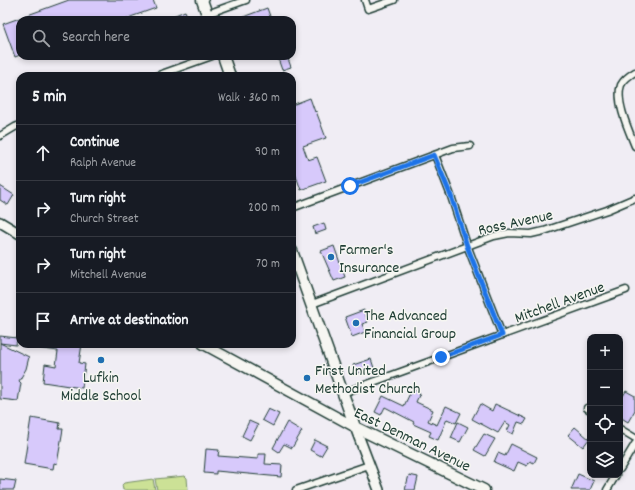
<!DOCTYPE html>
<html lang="en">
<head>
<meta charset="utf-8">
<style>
	body { margin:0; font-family:Dekko,sans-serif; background:#242831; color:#f1f3f6 }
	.controls { position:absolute; right:12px; bottom:12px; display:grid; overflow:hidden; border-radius:8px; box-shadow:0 2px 6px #0003 }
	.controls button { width:36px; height:36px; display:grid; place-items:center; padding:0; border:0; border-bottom:1px solid #363941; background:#171b24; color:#f1f3f6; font:20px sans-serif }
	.stop { position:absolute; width:12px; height:12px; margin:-9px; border:3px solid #1a73e8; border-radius:50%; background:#fff }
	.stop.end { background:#1a73e8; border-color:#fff; box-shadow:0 1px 4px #0008 }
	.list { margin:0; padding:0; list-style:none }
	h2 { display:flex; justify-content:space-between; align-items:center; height:52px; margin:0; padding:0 16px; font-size:17px }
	h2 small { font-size:13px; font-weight:400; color:#9ea1a6 }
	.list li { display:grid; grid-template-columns:26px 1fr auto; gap:12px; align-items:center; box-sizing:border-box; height:56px; padding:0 16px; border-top:1px solid #363941 }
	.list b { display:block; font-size:15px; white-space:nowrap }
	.list p { margin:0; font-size:13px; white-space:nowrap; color:#9ea1a6 }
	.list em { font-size:13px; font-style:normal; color:#9ea1a6 }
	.icon { flex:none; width:22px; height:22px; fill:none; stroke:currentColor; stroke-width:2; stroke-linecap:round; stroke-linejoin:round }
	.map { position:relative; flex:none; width:635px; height:490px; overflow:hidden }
	.search { position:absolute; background:#171b24; box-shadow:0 2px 6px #0003; left:16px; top:16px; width:280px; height:44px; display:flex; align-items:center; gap:10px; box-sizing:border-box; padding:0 14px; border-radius:12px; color:#9ea1a6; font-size:15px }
	.panel { position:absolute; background:#171b24; box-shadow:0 2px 6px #0003; left:16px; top:72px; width:280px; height:276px; border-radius:12px }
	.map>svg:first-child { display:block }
	.green { fill:#cce196; stroke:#768f65 }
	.building { fill:#d7c9fb; stroke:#1f3d34 }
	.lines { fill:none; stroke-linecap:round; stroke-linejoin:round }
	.street-casing { stroke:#1f3d34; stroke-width:9 }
	.secondary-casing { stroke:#1f3d34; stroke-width:12 }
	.primary-casing { stroke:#1f3d34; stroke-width:13 }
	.street { stroke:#f6f6f2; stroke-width:6 }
	.secondary { stroke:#f6f6f2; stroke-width:9 }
	.primary { stroke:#f6f6f2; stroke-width:10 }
	.route { stroke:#1a73e8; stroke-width:5 }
	.poi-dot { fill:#1f6fb2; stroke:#f6f6f2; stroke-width:1.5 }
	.labels { text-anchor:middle; stroke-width:3; stroke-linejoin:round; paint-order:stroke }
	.street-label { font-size:16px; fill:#1f3d34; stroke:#f6f6f2 }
	.poi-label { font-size:16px; fill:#1f3d34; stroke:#f6f6f2; text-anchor:start }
</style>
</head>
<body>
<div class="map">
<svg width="635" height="490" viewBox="0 0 635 490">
	<rect width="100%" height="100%" fill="#f0edf4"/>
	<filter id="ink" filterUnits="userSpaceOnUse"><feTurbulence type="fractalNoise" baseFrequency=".025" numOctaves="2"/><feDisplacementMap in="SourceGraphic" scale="8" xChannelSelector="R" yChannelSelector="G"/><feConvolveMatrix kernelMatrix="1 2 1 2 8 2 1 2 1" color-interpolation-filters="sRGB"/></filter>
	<g filter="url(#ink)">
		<g class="green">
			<path d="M 185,476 L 187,478 L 188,490 L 157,490 L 155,479 Z"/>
			<path d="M 153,479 L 155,490 L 123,490 L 122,485 L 124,483 Z"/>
		</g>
		<g class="building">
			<path d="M 69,0 L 153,0 L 156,8 L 122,20 L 20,20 L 20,55 L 15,57 L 3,24 Z"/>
			<path d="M 267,8 L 271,19 L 267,20 L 235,20 Z"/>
			<path d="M 185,11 L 189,20 L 163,20 Z"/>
			<path d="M 277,56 L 287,56 L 291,67 L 282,70 Z"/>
			<path d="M 310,98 L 315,112 L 316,111 L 326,138 L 303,146 L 308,160 L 317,157 L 326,181 L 301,190 L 292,165 L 292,105 Z"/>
			<path d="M 0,186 L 14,195 L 8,205 L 0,200 Z"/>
			<path d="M 324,223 L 326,230 L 315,234 L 313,227 Z"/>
			<path d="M 334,246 L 345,277 L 334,281 L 321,251 Z"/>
			<path d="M 364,310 L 368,322 L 362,324 L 365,332 L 352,337 L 345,317 Z"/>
			<path d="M 0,336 L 17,338 L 16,345 L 0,343 Z"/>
			<path d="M 0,343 L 29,357 L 26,369 L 19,381 L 21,383 L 18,401 L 0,399 Z"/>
			<path d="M 30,344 L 82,344 L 79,363 L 85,364 L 82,388 L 43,382 L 45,364 L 56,366 L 58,351 L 29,347 Z"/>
			<path d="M 371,359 L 374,368 L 356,374 L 353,365 Z"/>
			<path d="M 412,389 L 420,393 L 416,402 L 433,410 L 428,421 L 437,425 L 446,406 L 461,413 L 456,423 L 447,419 L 438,440 L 429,436 L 431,432 L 413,424 L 414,422 L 385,407 L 381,415 L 375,412 L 383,396 L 404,406 Z"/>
			<path d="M 626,391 L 635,396 L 635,410 L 628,422 L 620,417 L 620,394 L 623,396 Z"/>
			<path d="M 480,404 L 492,411 L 495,404 L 527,419 L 524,424 L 518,422 L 513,434 L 507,431 L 510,425 L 505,422 L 498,433 L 472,419 Z"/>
			<path d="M 268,409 L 279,414 L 273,426 L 262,420 Z"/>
			<path d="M 31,418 L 60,423 L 59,429 L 63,429 L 57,464 L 54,463 L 53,469 L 24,464 Z"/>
			<path d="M 249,421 L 258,425 L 250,440 L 242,436 Z"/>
			<path d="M 287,422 L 302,431 L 292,448 L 284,444 L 279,452 L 273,448 Z"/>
			<path d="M 458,422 L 468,427 L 460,442 L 451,438 Z"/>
			<path d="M 575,427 L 589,439 L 583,447 L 568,435 Z"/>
			<path d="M 484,434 L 495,439 L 485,456 L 474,450 Z"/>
			<path d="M 315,440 L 327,446 L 321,456 L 310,450 Z"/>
			<path d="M 511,444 L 537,457 L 534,463 L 530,461 L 527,466 L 518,462 L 514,471 L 494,462 L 498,453 L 505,456 Z"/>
			<path d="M 206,449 L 219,450 L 218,456 L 258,459 L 258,454 L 266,454 L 265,464 L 282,465 L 281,477 L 216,471 L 216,474 L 204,473 Z"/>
			<path d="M 578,474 L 594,481 L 590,490 L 571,490 Z"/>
			<path d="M 409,475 L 418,477 L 415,490 L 405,490 Z"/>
			<path d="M 0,479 L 16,481 L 14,490 L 0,490 Z"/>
		</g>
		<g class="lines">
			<g class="street-casing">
				<g id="street">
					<path d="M 365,0 L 368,9 L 394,0"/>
					<path d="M 207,14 L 246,0"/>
					<path d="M 635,72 C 630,75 624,79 621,85 C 615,101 629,131 635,146"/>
					<path d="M 156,76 L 212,56"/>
					<path d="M 0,136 L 15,127 L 20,125"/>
					<path d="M 435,155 L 451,196 L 467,245 L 502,335"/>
					<path d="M 292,208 L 453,148 L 470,146"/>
					<path d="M 312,304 L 494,236 L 509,233 L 531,234 L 544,231 L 607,210 L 635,198"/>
					<path d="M 343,393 L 626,290"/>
					<path d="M 587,408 L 590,410"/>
					<path d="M 620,429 L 635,438"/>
					<path d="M 620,469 L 635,444"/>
					<path d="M 296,490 L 369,465"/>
					<path d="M 607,490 L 616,475"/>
				</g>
			</g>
			<g class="secondary-casing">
				<g id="secondary">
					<path d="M 0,222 L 20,234"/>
					<path d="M 203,344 L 355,427 L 379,490"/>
				</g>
			</g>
			<g class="primary-casing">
				<g id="primary">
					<path d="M 202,0 L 209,20"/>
					<path d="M 223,56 L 230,76"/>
					<path d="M 292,251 L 355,427 L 484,490"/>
				</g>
			</g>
			<use href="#street" class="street"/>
			<use href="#secondary" class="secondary"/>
			<use href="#primary" class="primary"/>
		</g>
	</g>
	<g class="lines" filter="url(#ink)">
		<path class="route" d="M 350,186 L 434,155 L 451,196 L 467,246 L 502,335 L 441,357"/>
	</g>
	<g class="poi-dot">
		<circle cx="331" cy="257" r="4"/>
		<circle cx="356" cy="323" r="4"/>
		<circle cx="101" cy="360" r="4"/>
		<circle cx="307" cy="378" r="4"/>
	</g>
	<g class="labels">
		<g class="street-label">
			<text transform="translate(515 221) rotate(-12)" y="6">Ross Avenue</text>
			<text transform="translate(559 301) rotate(-20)" y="6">Mitchell Avenue</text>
			<text transform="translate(413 438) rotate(26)" y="6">East Denman Avenue</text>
		</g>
		<g class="poi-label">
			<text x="339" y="254">Farmer's<tspan x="339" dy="18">Insurance</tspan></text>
			<text x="364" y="320">The Advanced<tspan x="364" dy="18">Financial Group</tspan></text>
			<text x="315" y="375">First United<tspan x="315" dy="18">Methodist Church</tspan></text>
			<text x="101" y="382" text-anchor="middle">Lufkin<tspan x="101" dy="18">Middle School</tspan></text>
		</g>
	</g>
</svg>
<div class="controls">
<button>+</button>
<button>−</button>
<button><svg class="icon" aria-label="locate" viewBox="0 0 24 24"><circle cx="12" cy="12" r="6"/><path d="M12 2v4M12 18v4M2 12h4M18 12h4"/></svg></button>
<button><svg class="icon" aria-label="layers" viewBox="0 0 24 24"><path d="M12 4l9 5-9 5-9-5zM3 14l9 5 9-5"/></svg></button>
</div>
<div class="stop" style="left:350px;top:186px"></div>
<div class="stop end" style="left:441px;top:357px"></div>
<div class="search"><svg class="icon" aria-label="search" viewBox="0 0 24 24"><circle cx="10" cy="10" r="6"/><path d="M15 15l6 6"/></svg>Search here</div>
<section class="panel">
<h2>5 min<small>Walk · 360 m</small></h2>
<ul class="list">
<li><svg class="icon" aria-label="ahead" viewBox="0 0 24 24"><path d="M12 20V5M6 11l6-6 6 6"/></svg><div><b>Continue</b><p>Ralph Avenue</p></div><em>90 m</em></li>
<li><svg class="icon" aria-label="right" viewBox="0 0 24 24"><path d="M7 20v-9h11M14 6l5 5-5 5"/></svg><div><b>Turn right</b><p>Church Street</p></div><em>200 m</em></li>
<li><svg class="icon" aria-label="right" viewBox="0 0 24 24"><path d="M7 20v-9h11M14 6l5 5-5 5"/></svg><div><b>Turn right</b><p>Mitchell Avenue</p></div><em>70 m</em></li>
<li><svg class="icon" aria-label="arrive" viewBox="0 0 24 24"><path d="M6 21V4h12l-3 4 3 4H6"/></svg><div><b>Arrive at destination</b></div></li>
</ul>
</section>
</div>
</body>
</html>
